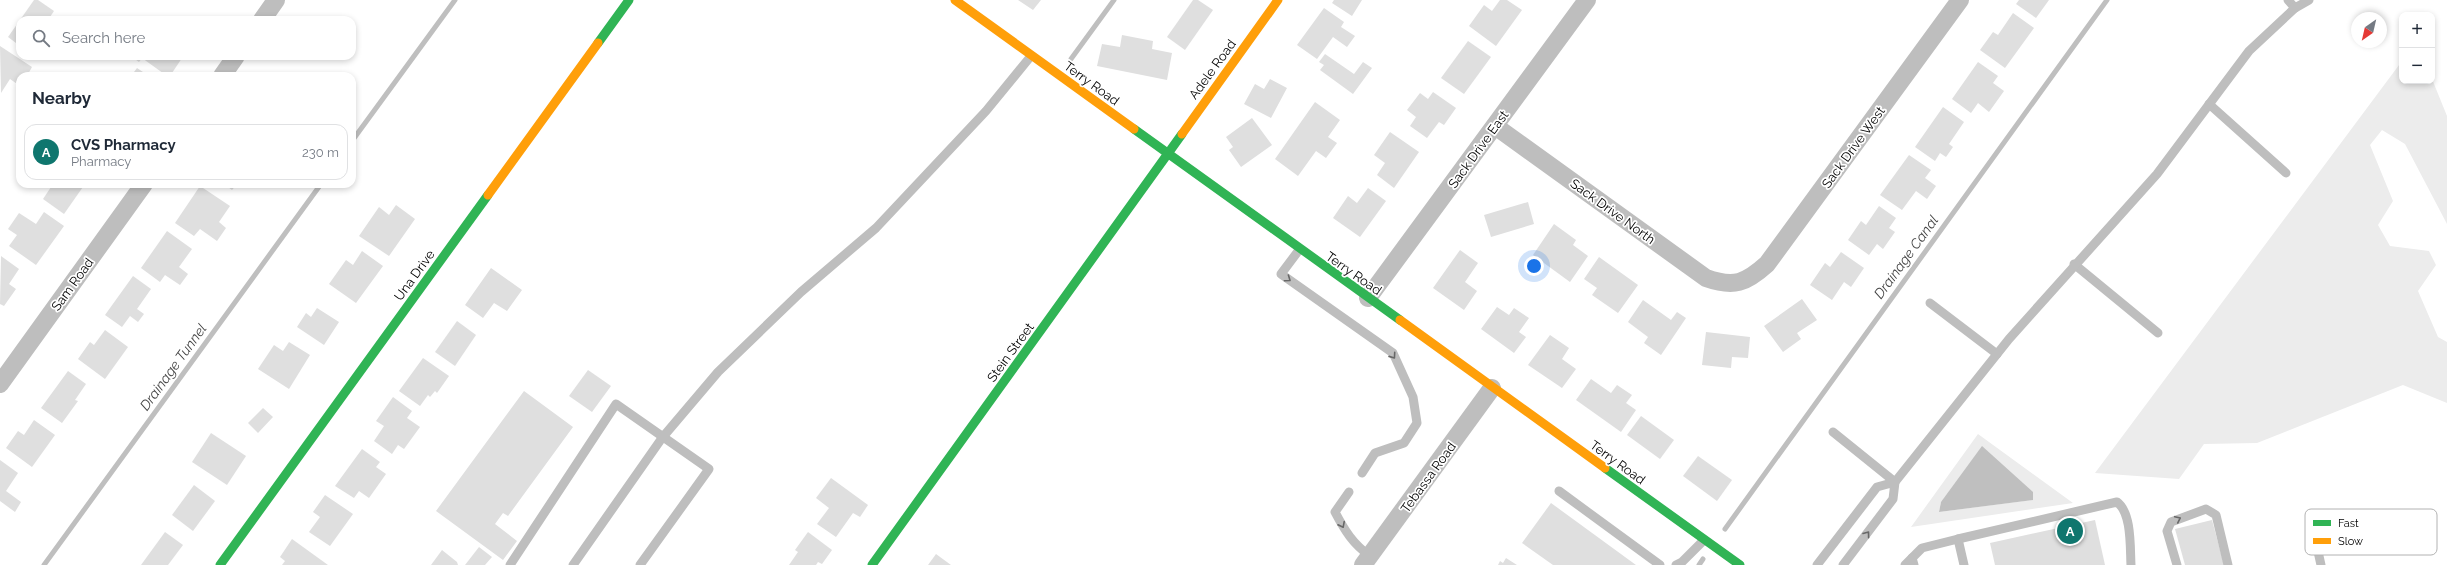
<!DOCTYPE html>
<html lang="en">
<head>
<meta charset="utf-8">
<style>
	body { margin:0; font-family:Raleway,sans-serif; background:#f2f2f3; color:#1f2937 }
	.controls { position:absolute; right:12px; top:12px; display:grid; overflow:hidden; border-radius:8px; box-shadow:0 2px 6px #0003 }
	.controls button { width:36px; height:36px; display:grid; place-items:center; padding:0; border:0; border-bottom:1px solid #e0e1e3; background:#fff; color:#1f2937; font:20px sans-serif }
	.compass { position:absolute; left:2351px; top:12px; width:36px; height:36px; border-radius:50%; background:#fff; box-shadow:0 2px 6px #0003; rotate:214deg }
	.you { position:absolute; left:1534px; top:266px; width:14px; height:14px; margin:-10px; border:3px solid #fff; border-radius:50%; background:#1a73e8; box-shadow:0 0 0 6px #1a73e833 }
	.badge { display:grid; place-items:center; width:26px; height:26px; border-radius:50%; background:#0f766e; color:#fff; font-size:13px; font-weight:700 }
	.pin { position:absolute; translate:-50% -50%; border:2px solid #fff; box-shadow:0 1px 4px #0006 }
	.list { margin:0; padding:0; list-style:none }
	h2 { display:flex; justify-content:space-between; align-items:center; height:52px; margin:0; padding:0 16px; font-size:17px }
	h2 small { font-size:13px; font-weight:400; color:#747a83 }
	.list li { display:grid; grid-template-columns:26px 1fr auto; gap:12px; align-items:center; box-sizing:border-box; height:56px; margin:0 8px 8px; padding:0 8px; border:1px solid #e0e1e3; border-radius:12px }
	.list b { display:block; font-size:15px; white-space:nowrap }
	.list p { margin:0; font-size:13px; white-space:nowrap; color:#747a83 }
	.list em { font-size:13px; font-style:normal; color:#747a83 }
	.icon { flex:none; width:22px; height:22px; fill:none; stroke:currentColor; stroke-width:2; stroke-linecap:round; stroke-linejoin:round }
	.map { position:relative; flex:none; width:2447px; height:565px; overflow:hidden }
	.search { position:absolute; background:#fff; box-shadow:0 2px 6px #0003; left:16px; top:16px; width:340px; height:44px; display:flex; align-items:center; gap:10px; box-sizing:border-box; padding:0 14px; border-radius:12px; color:#747a83; font-size:15px }
	.panel { position:absolute; background:#fff; box-shadow:0 2px 6px #0003; left:16px; top:72px; width:340px; height:116px; border-radius:12px }
	.map>svg:first-child { display:block }
	.green { fill:#ececec; fill-rule:evenodd }
	.water { fill:#bfbfbf }
	.lines { fill:none; stroke-linecap:round; stroke-linejoin:round }
	.stream { stroke:#bfbfbf; stroke-width:5 }
	.building { fill:#dfdfdf }
	.lane { stroke:#bebebe; stroke-width:9 }
	.street { stroke:#bebebe; stroke-width:18 }
	.fast { stroke:#30b455; stroke-width:9 }
	.slow { stroke:#ff9f0a; stroke-width:9 }
	.oneway { stroke:#686868 }
	.labels { text-anchor:middle; stroke-width:3.5; stroke-linejoin:round; paint-order:stroke }
	.street-label { font-size:13px; fill:#000; stroke:#fff }
	.water-label { font-size:14px; font-style:italic; fill:#444; stroke:#fff }
	.key { fill:#fff; stroke:#b2b2b2; stroke-width:1 }
	.key-label { font-size:11px; fill:#000 }
</style>
</head>
<body>
<div class="map">
<svg width="2447" height="565" viewBox="0 0 2447 565">
	<rect width="100%" height="100%" fill="#fff"/>
	<g class="green">
		<path d="M 2402,61 L 2402,81 L 2432,81 L 2432,79 L 2447,116 L 2447,224 L 2405,144 L 2382,130 L 2370,145 L 2393,201 L 2378,225 L 2390,246 L 2429,251 L 2436,265 L 2418,291 L 2438,337 L 2447,342 L 2447,403 L 2403,385 L 2257,443 L 2204,444 L 2179,479 L 2095,473 Z"/>
		<path d="M 1978,434 L 2073,503 L 1911,527 ZM 2033,492 L 2032,500 L 1939,512 L 1941,502 Z"/>
	</g>
	<path class="water" d="M 1982,446 L 2033,492 L 2033,500 L 1939,512 L 1941,502 Z"/>
	<g class="lines">
		<g class="stream">
			<path d="M 1071,59 L 1114,0"/>
			<path d="M 352,141 L 455,0"/>
			<path d="M 1725,529 L 2107,0"/>
			<path d="M 44,565 L 321,184"/>
			<path d="M 1699,565 L 1703,559"/>
		</g>
	</g>
	<g class="building">
		<path d="M 34,0 L 38,0 L 54,11 L 48,20 L 20,20 Z"/>
		<path d="M 1018,0 L 1041,0 L 1033,10 Z"/>
		<path d="M 1193,0 L 1198,0 L 1213,10 L 1185,50 L 1167,37 Z"/>
		<path d="M 1334,0 L 1362,0 L 1352,16 L 1332,3 Z"/>
		<path d="M 1500,0 L 1507,0 L 1522,10 L 1496,46 L 1469,26 L 1484,5 L 1492,11 Z"/>
		<path d="M 2019,0 L 2049,0 L 2036,18 L 2016,4 Z"/>
		<path d="M 1324,8 L 1344,22 L 1341,27 L 1355,36 L 1347,47 L 1333,37 L 1317,59 L 1297,45 Z"/>
		<path d="M 2013,13 L 2034,28 L 2005,68 L 1980,50 L 1993,32 L 1998,35 Z"/>
		<path d="M 20,20 L 20,46 L 8,37 Z"/>
		<path d="M 1122,35 L 1153,41 L 1152,49 L 1172,53 L 1167,80 L 1097,66 L 1102,44 L 1120,47 Z"/>
		<path d="M 1468,41 L 1491,57 L 1464,94 L 1441,78 Z"/>
		<path d="M 0,46 L 32,67 L 27,76 L 20,76 L 20,86 L 10,79 L 1,93 Z"/>
		<path d="M 1325,54 L 1354,74 L 1363,62 L 1372,68 L 1353,94 L 1320,70 L 1324,65 L 1319,62 Z"/>
		<path d="M 131,56 L 179,56 L 182,58 L 170,76 L 167,76 L 142,58 L 139,62 Z"/>
		<path d="M 1978,62 L 1998,76 L 1993,83 L 2004,91 L 1989,112 L 1978,103 L 1971,113 L 1952,99 Z"/>
		<path d="M 137,68 L 149,76 L 131,76 Z"/>
		<path d="M 1270,79 L 1287,88 L 1271,118 L 1244,104 L 1255,84 L 1264,89 Z"/>
		<path d="M 1433,92 L 1456,108 L 1444,125 L 1439,122 L 1427,138 L 1410,126 L 1416,117 L 1407,110 L 1420,93 L 1428,99 Z"/>
		<path d="M 1315,102 L 1340,120 L 1328,137 L 1337,143 L 1326,158 L 1316,151 L 1298,176 L 1275,159 Z"/>
		<path d="M 1943,107 L 1964,122 L 1949,144 L 1953,147 L 1946,157 L 1940,153 L 1935,161 L 1915,147 Z"/>
		<path d="M 1252,118 L 1272,145 L 1241,167 L 1229,150 L 1233,147 L 1226,137 Z"/>
		<path d="M 1390,132 L 1419,152 L 1394,188 L 1377,175 L 1385,163 L 1374,155 Z"/>
		<path d="M 1909,155 L 1931,170 L 1925,178 L 1936,186 L 1927,199 L 1916,191 L 1902,210 L 1880,195 Z"/>
		<path d="M 53,184 L 85,184 L 64,214 L 43,199 Z"/>
		<path d="M 224,184 L 237,184 L 232,190 Z"/>
		<path d="M 200,186 L 230,206 L 219,222 L 226,228 L 217,241 L 200,229 L 194,236 L 175,223 Z"/>
		<path d="M 1368,188 L 1386,201 L 1360,237 L 1333,218 L 1348,196 L 1357,203 Z"/>
		<path d="M 1528,202 L 1534,224 L 1491,237 L 1484,215 Z"/>
		<path d="M 396,205 L 415,219 L 389,256 L 359,236 L 379,207 L 389,215 Z"/>
		<path d="M 1879,206 L 1896,218 L 1889,228 L 1895,232 L 1883,249 L 1877,244 L 1869,255 L 1848,240 L 1861,221 L 1866,225 Z"/>
		<path d="M 44,212 L 64,226 L 36,265 L 9,246 L 17,235 L 8,229 L 19,213 L 36,224 Z"/>
		<path d="M 1554,224 L 1576,240 L 1573,245 L 1588,256 L 1570,282 L 1533,255 Z"/>
		<path d="M 167,231 L 192,249 L 179,267 L 188,274 L 180,285 L 165,275 L 160,282 L 141,268 Z"/>
		<path d="M 1460,250 L 1478,263 L 1465,282 L 1477,291 L 1464,310 L 1433,288 Z"/>
		<path d="M 362,251 L 383,266 L 356,303 L 329,284 L 346,260 L 353,265 Z"/>
		<path d="M 1841,252 L 1864,268 L 1851,287 L 1844,282 L 1832,300 L 1810,285 L 1825,263 L 1830,267 Z"/>
		<path d="M 1,256 L 19,269 L 9,284 L 16,289 L 4,306 L 0,304 Z"/>
		<path d="M 1599,257 L 1638,285 L 1618,313 L 1592,295 L 1597,288 L 1584,279 Z"/>
		<path d="M 491,268 L 522,290 L 507,311 L 494,303 L 483,318 L 465,305 Z"/>
		<path d="M 133,276 L 151,289 L 137,309 L 144,314 L 138,322 L 130,316 L 122,327 L 105,315 Z"/>
		<path d="M 1802,299 L 1817,320 L 1797,333 L 1801,339 L 1783,352 L 1764,326 Z"/>
		<path d="M 1643,300 L 1671,320 L 1677,312 L 1686,318 L 1661,355 L 1644,343 L 1648,337 L 1628,322 Z"/>
		<path d="M 1497,307 L 1509,315 L 1514,308 L 1529,318 L 1519,332 L 1526,337 L 1514,353 L 1481,329 Z"/>
		<path d="M 317,308 L 339,322 L 324,345 L 297,327 L 306,313 L 311,317 Z"/>
		<path d="M 457,321 L 476,335 L 455,366 L 435,352 Z"/>
		<path d="M 105,330 L 128,347 L 105,379 L 78,359 L 90,342 L 94,345 Z"/>
		<path d="M 1706,332 L 1750,337 L 1748,358 L 1732,357 L 1731,368 L 1702,365 Z"/>
		<path d="M 1550,335 L 1569,348 L 1562,359 L 1576,369 L 1562,388 L 1528,365 Z"/>
		<path d="M 289,342 L 310,355 L 289,389 L 258,369 L 274,345 L 283,351 Z"/>
		<path d="M 423,358 L 449,376 L 437,393 L 435,391 L 430,397 L 428,395 L 420,406 L 399,391 Z"/>
		<path d="M 588,370 L 611,386 L 592,412 L 569,396 Z"/>
		<path d="M 68,371 L 86,384 L 75,400 L 78,401 L 62,423 L 41,408 Z"/>
		<path d="M 1591,379 L 1611,393 L 1617,385 L 1632,395 L 1626,403 L 1636,410 L 1621,432 L 1576,400 Z"/>
		<path d="M 524,391 L 573,427 L 508,516 L 503,513 L 495,524 L 517,541 L 503,560 L 436,511 Z"/>
		<path d="M 393,397 L 412,411 L 407,418 L 420,427 L 404,449 L 398,445 L 392,454 L 374,441 L 384,426 L 376,421 Z"/>
		<path d="M 263,408 L 273,417 L 258,433 L 248,423 Z"/>
		<path d="M 1641,416 L 1674,440 L 1660,459 L 1627,435 Z"/>
		<path d="M 34,420 L 55,435 L 32,467 L 6,448 L 18,431 L 24,435 Z"/>
		<path d="M 211,433 L 246,456 L 227,485 L 192,462 Z"/>
		<path d="M 362,449 L 380,462 L 376,467 L 386,474 L 369,498 L 359,491 L 354,498 L 335,486 Z"/>
		<path d="M 1698,456 L 1732,480 L 1717,501 L 1683,476 Z"/>
		<path d="M 0,460 L 18,473 L 6,491 L 21,502 L 15,512 L 0,501 Z"/>
		<path d="M 831,478 L 868,505 L 860,517 L 853,513 L 836,537 L 817,524 L 829,508 L 816,498 Z"/>
		<path d="M 194,485 L 215,501 L 193,531 L 172,515 Z"/>
		<path d="M 325,495 L 353,514 L 330,546 L 309,532 L 320,517 L 313,512 Z"/>
		<path d="M 1551,503 L 1636,565 L 1553,565 L 1522,543 Z"/>
		<path d="M 2095,520 L 2105,565 L 1995,565 L 1990,543 Z"/>
		<path d="M 2212,520 L 2224,565 L 2185,565 L 2175,529 Z"/>
		<path d="M 165,532 L 183,545 L 168,565 L 141,565 Z"/>
		<path d="M 808,532 L 832,550 L 822,564 L 818,562 L 816,565 L 789,565 L 798,552 L 795,550 Z"/>
		<path d="M 292,539 L 328,565 L 282,565 L 285,561 L 280,557 Z"/>
		<path d="M 479,547 L 492,557 L 485,565 L 465,565 Z"/>
		<path d="M 442,550 L 457,562 L 458,565 L 431,565 Z"/>
		<path d="M 936,554 L 951,565 L 928,565 Z"/>
		<path d="M 1506,558 L 1517,565 L 1498,565 L 1500,561 L 1503,563 Z"/>
	</g>
	<g class="lines">
		<g class="lane">
			<path d="M 2288,0 L 2295,8"/>
			<path d="M 2209,104 L 2286,173"/>
			<path d="M 1299,250 L 1281,274 L 1393,353 L 1413,397 L 1417,423 L 1404,443 L 1375,453 L 1362,473"/>
			<path d="M 2074,264 L 2158,333"/>
			<path d="M 1930,303 L 1997,354"/>
			<path d="M 1833,432 L 1895,482 L 2009,339 L 2157,174 L 2249,51 L 2295,8 L 2309,0"/>
			<path d="M 1559,491 L 1660,565"/>
			<path d="M 1349,492 L 1335,512 C 1345,531 1353,544 1370,556"/>
			<path d="M 1958,539 L 2117,502 C 2132,513 2130,548 2131,565"/>
			<path d="M 1912,558 L 1922,548 L 1958,539 L 1964,565"/>
			<path d="M 510,565 L 616,404 L 709,469 L 640,565"/>
			<path d="M 573,565 L 662,438 L 718,372 L 801,292 L 876,228 L 986,111 L 1031,56"/>
			<path d="M 1676,565 L 1682,562 L 1704,540"/>
			<path d="M 1817,565 L 1877,487 L 1895,482 L 1893,499 L 1843,565"/>
			<path d="M 1905,565 L 1912,558 L 1914,565"/>
			<path d="M 2177,565 L 2167,531 L 2171,522 L 2206,509 L 2216,515 L 2228,565"/>
			<path d="M 2321,565 L 2313,529 L 2340,523 L 2345,547"/>
		</g>
		<g class="street">
			<path d="M 262,20 L 276,0"/>
			<path d="M 222,76 L 236,56"/>
			<path d="M 1495,126 L 1706,278 C 1734,288 1746,283 1767,264 L 1960,0"/>
			<path d="M 1368,298 L 1587,0"/>
			<path d="M 0,384 L 144,184"/>
			<path d="M 1363,565 L 1492,388"/>
		</g>
		<g class="fast">
			<path d="M 598,43 L 629,0"/>
			<path d="M 1134,129 L 1400,320"/>
			<path d="M 1605,468 L 1740,565"/>
			<path d="M 220,565 L 488,195"/>
			<path d="M 872,565 L 1182,134"/>
		</g>
		<g class="slow">
			<path d="M 955,0 L 1134,129"/>
			<path d="M 1182,134 L 1278,0"/>
			<path d="M 488,195 L 598,43"/>
			<path d="M 1400,320 L 1605,468"/>
		</g>
	</g>
	<defs><path id="oneway-chevron" d="M-2-3.5L2.5 0L-2 3.5" fill="none" stroke-width="1.6" stroke-linecap="round" stroke-linejoin="round"/></defs>
	<g class="oneway">
		<use href="#oneway-chevron" transform="translate(1288 279) rotate(35)"/>
		<use href="#oneway-chevron" transform="translate(1393 356) rotate(55)"/>
		<use href="#oneway-chevron" transform="translate(2178 519) rotate(-25)"/>
		<use href="#oneway-chevron" transform="translate(1342 525) rotate(63)"/>
		<use href="#oneway-chevron" transform="translate(1867 534) rotate(-53)"/>
	</g>
	<g class="labels">
		<g class="street-label">
			<text transform="translate(1212 69) rotate(-54)" y="5">Adele Road</text>
			<text transform="translate(1092 83) rotate(36)" y="5">Terry Road</text>
			<text transform="translate(1853 147) rotate(-54)" y="5">Sack Drive West</text>
			<text transform="translate(1478 149) rotate(-54)" y="5">Sack Drive East</text>
			<text transform="translate(1613 211) rotate(36)" y="5">Sack Drive North</text>
			<text transform="translate(1354 273) rotate(35)" y="5">Terry Road</text>
			<text transform="translate(414 275) rotate(-54)" y="5">Una Drive</text>
			<text transform="translate(72 284) rotate(-54)" y="5">Sam Road</text>
			<text transform="translate(1010 352) rotate(-54)" y="5">Stein Street</text>
			<text transform="translate(1618 462) rotate(36)" y="5">Terry Road</text>
			<text transform="translate(1428 477) rotate(-54)" y="5">Tebassa Road</text>
		</g>
		<g class="water-label">
			<text transform="translate(1906 257) rotate(-54)" y="5">Drainage Canal</text>
			<text transform="translate(173 367) rotate(-54)" y="5">Drainage Tunnel</text>
		</g>
	</g>
	<rect x="2305" y="509" width="132" height="46" rx="6" class="key"/>
	<rect x="2313" y="520" width="18" height="6" fill="#30b455"/>
	<rect x="2313" y="538" width="18" height="6" fill="#ff9f0a"/>
	<g class="key-label">
		<text x="2338" y="527">Fast</text>
		<text x="2338" y="545">Slow</text>
	</g>
</svg>
<div class="controls">
<button>+</button>
<button>−</button>
</div>
<svg class="compass" viewBox="-18 -18 36 36"><path d="M0-13l5 13h-10z" fill="#e53935"/><path d="M0 13l5-13h-10z" fill="#747a83"/></svg>
<div class="you"></div>
<div class="pin badge" style="left:2070px;top:531px">A</div>
<div class="search"><svg class="icon" aria-label="search" viewBox="0 0 24 24"><circle cx="10" cy="10" r="6"/><path d="M15 15l6 6"/></svg>Search here</div>
<section class="panel">
<h2>Nearby<small></small></h2>
<ul class="list">
<li><span class="badge">A</span><div><b>CVS Pharmacy</b><p>Pharmacy</p></div><em>230 m</em></li>
</ul>
</section>
</div>
</body>
</html>
